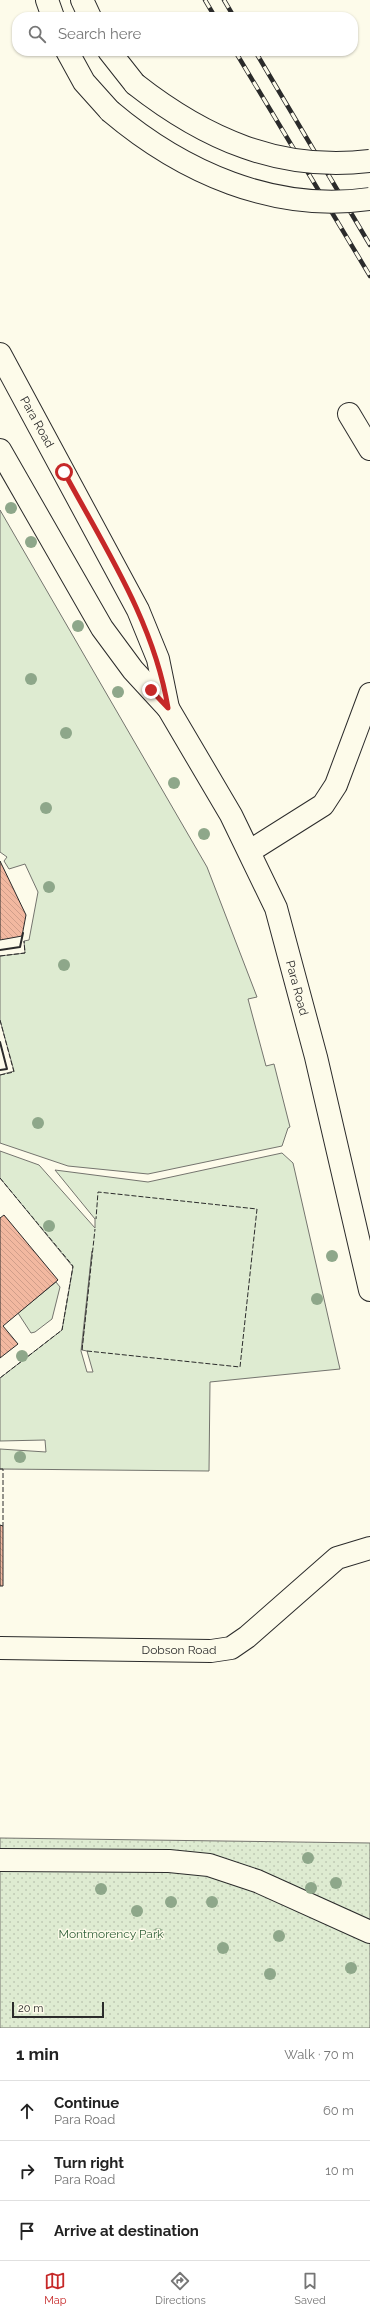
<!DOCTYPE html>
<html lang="en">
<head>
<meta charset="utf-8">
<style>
	body { margin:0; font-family:Raleway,sans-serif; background:#f6f6f6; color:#222 }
	.scale { position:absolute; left:12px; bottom:10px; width:92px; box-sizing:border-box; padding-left:4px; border:2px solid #2b2b2b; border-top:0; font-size:11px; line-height:14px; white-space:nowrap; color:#2b2b2b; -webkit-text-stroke:3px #fdfbea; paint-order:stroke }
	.stop { position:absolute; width:12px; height:12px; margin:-9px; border:3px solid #c62828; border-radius:50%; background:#fff }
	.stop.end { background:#c62828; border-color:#fff; box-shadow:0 1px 4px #0008 }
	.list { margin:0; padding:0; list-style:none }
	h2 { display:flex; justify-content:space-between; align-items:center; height:52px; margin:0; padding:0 16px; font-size:17px }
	h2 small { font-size:13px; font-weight:400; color:#767676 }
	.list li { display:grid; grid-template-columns:26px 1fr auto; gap:12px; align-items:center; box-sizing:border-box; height:60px; padding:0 16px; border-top:1px solid #e0e0e0 }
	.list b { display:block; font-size:15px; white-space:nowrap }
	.list p { margin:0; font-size:13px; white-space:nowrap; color:#767676 }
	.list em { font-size:13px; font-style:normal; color:#767676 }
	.icon { flex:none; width:22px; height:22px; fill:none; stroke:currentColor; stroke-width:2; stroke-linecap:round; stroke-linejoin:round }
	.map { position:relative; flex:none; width:370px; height:2028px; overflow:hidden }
	.search { position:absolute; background:#fff; box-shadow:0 1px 3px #0004; left:12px; right:12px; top:12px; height:44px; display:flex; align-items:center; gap:10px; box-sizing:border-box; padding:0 14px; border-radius:16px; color:#767676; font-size:15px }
	.sheet { height:232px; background:#fff }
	nav { display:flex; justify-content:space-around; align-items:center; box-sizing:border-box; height:56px; border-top:1px solid #e0e0e0; background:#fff; font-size:11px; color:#767676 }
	nav a { display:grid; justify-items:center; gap:2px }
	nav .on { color:#c62828 }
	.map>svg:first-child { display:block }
	.green { fill:#deebd1; stroke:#74746e; fill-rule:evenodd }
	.park { fill:url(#park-dots); stroke:#74746e }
	.building { fill:url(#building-back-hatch); stroke:#2b2b2b }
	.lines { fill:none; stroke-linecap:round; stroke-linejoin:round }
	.minor-casing { stroke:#2b2b2b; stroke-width:24 }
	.major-casing { stroke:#2b2b2b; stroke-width:24 }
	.minor { stroke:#fdfbea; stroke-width:22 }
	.major { stroke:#fdfbea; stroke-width:22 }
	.rail-casing { stroke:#2b2b2b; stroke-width:4.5 }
	.rail { stroke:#fdfbea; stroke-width:3; stroke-dasharray:9; stroke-linecap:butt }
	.major-bridge-casing { stroke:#2b2b2b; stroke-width:24; stroke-linecap:butt }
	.major-bridge { stroke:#fdfbea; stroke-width:22 }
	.fence { stroke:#2b2b2b; stroke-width:1; stroke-dasharray:5 2; stroke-linecap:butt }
	.wall { stroke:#2b2b2b; stroke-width:2 }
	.tree { fill:#8ea78a }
	.route { stroke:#c62828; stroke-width:5 }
	.labels { text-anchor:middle; stroke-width:3; stroke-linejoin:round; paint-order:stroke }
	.street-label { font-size:12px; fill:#2b2b2b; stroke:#fdfbea }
	.park-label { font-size:12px; fill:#34623c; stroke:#fdfbea }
</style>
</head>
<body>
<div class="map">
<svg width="370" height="2028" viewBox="0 0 370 2028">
	<defs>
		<pattern id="park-dots" width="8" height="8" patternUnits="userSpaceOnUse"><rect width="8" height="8" fill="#deebd1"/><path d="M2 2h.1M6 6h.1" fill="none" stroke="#bfcab4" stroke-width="1.8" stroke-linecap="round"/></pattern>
		<pattern id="building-back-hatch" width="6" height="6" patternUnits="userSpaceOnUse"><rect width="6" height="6" fill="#f2b8a0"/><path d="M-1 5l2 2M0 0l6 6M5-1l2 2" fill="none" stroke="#d09e8a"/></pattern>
	</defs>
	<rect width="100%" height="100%" fill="#fdfbea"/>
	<g class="green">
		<path d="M 0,510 L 207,867 L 257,997 L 248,999 L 266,1066 L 274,1064 L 290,1127 L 288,1128 L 282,1146 L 148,1174 L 68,1166 L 0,1143 L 0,1075 L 14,1071 L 0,1020 L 0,956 L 25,953 L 24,941 L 29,940 L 38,892 L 25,864 L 9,869 L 4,861 L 7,857 L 0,852 Z"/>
		<path d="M 0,1151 L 39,1165 L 95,1228 L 95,1219 L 55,1170 L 148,1182 L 282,1153 L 293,1163 L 340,1369 L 210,1382 L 209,1471 L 0,1469 L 0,1449 L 46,1452 L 45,1440 L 0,1441 L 0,1378 L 62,1330 L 73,1267 L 0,1178 ZM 92,1251 L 82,1350 L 87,1351 L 93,1372 L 87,1372 L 81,1351 Z"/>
		<path d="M 56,1282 L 60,1287 L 52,1319 L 35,1332 L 31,1333 L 18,1313 Z"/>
	</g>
	<path class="park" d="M 0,1838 L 370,1843 L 370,2028 L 0,2028 Z"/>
	<g class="building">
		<path d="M 0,861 L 26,915 L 22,936 L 0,940 Z"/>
		<path d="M 4,1215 L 58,1280 L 3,1326 L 18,1344 L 0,1358 L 0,1218 Z"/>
		<path d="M 0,1525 L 3,1526 L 3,1586 L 0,1586 Z"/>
	</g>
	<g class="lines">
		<g class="minor-casing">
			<g id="minor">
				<path d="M 349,414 L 370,449"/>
				<path d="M 250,851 L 323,805 L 336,785 L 370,694"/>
				<path d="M 0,1648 L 211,1651 L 231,1648 L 247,1637 L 337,1558 L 370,1548"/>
				<path d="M 0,1860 L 169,1861 L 209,1865 L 257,1881 L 370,1932"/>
			</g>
		</g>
		<g class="major-casing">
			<g id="major">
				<path d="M 47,0 L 53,17"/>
				<path d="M 82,0 L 90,17"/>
				<path d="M 67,51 L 84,82 L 110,111"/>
				<path d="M 109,51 L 135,84"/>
				<path d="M 0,354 L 138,610 L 158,659 L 168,708"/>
				<path d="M 0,450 L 102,628 L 133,670 L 168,708 L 231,815 L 276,908 L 316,1057 L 370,1290"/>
			</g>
		</g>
		<use href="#minor" class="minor"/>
		<use href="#major" class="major"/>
		<g class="rail-casing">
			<g id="rail">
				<path d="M 205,0 L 215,17"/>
				<path d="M 224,0 L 234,17"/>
				<path d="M 235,51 L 370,276"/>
				<path d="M 255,51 L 370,245"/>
			</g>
		</g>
		<use href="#rail" class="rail"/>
		<g class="major-bridge-casing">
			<g id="major-bridge">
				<path d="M 135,84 C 205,139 280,172 370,161"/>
				<path d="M 110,111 C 182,172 274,213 370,199"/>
			</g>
		</g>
		<use href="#major-bridge" class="major-bridge"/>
		<g class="fence">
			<path d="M 0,956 L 25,953 L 24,941"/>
			<path d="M 0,1020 L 14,1072 L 0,1075"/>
			<path d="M 0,1178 L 73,1266 L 62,1330 L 0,1378"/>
			<path d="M 82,1350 L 95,1229"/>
			<path d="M 87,1351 L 240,1367 L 257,1209 L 98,1192 L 96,1219"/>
			<path d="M 0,1469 L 3,1469 L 3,1526"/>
		</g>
		<g class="wall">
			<path d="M 0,950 L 20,947 L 23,933"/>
			<path d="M 0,1042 L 7,1069 L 0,1070"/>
		</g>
	</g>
	<g class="tree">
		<circle cx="11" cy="508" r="6"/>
		<circle cx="31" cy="542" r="6"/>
		<circle cx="78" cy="626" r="6"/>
		<circle cx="31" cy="679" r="6"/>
		<circle cx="118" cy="692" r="6"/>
		<circle cx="66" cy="733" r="6"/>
		<circle cx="174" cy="783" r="6"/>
		<circle cx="46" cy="808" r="6"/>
		<circle cx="204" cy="834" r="6"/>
		<circle cx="49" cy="887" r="6"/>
		<circle cx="64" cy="965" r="6"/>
		<circle cx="38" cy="1123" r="6"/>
		<circle cx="49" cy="1226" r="6"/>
		<circle cx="332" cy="1256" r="6"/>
		<circle cx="317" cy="1299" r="6"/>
		<circle cx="22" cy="1356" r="6"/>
		<circle cx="20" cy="1457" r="6"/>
		<circle cx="308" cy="1858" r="6"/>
		<circle cx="336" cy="1883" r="6"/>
		<circle cx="311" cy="1888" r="6"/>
		<circle cx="101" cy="1889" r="6"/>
		<circle cx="171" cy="1902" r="6"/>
		<circle cx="212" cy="1902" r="6"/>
		<circle cx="137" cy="1911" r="6"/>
		<circle cx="158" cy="1934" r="6"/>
		<circle cx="279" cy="1936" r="6"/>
		<circle cx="223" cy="1948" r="6"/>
		<circle cx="351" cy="1968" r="6"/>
		<circle cx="270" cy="1974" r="6"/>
	</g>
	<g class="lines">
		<path class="route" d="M 64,472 C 105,548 154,622 168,708 L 151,690"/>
	</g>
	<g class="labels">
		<g class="street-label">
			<text transform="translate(37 422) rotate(61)" y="4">Para Road</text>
			<text transform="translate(297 988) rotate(75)" y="4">Para Road</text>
			<text x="179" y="1654">Dobson Road</text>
		</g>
		<g class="park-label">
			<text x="111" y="1938">Montmorency Park</text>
		</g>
	</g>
</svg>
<div class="scale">20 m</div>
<div class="stop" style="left:64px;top:472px"></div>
<div class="stop end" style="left:151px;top:690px"></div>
<div class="search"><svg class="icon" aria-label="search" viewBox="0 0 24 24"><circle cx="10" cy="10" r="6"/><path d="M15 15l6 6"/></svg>Search here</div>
</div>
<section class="sheet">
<h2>1 min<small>Walk · 70 m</small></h2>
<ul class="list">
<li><svg class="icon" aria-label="ahead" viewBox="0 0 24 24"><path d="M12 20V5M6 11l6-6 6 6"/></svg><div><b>Continue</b><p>Para Road</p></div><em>60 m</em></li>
<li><svg class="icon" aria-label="right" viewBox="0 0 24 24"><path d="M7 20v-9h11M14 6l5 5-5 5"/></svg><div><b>Turn right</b><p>Para Road</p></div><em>10 m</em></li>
<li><svg class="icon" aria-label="arrive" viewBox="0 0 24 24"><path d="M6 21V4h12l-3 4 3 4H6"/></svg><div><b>Arrive at destination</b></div></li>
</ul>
</section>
<nav>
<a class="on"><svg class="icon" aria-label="map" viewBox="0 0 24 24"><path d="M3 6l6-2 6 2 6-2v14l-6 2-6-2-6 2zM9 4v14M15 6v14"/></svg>Map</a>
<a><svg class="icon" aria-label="directions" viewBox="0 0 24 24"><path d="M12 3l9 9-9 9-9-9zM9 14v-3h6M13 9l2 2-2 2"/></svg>Directions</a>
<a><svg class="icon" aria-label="saved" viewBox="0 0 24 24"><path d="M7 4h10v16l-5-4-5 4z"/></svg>Saved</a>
</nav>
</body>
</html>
